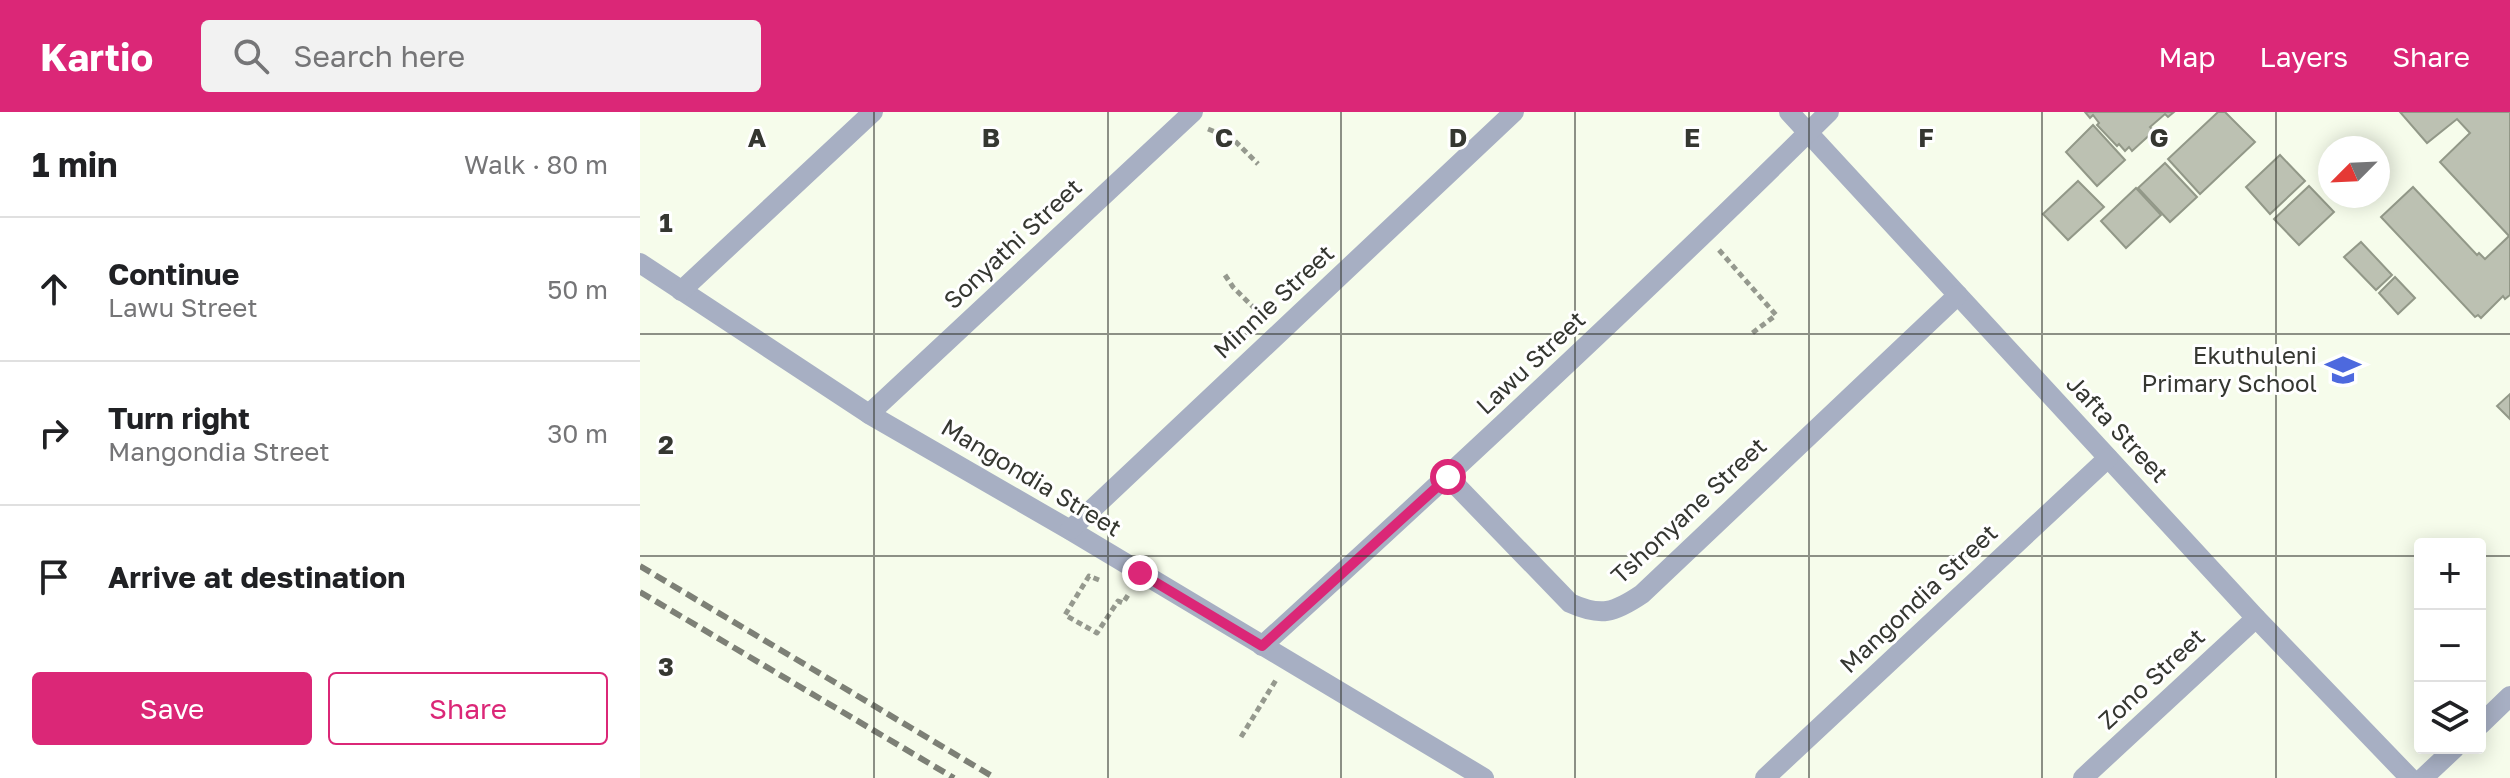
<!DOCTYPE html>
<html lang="en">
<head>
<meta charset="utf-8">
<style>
	body { margin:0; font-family:"Golos Text",sans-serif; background:#f2f2f2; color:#202124 }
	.controls { position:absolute; right:24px; bottom:24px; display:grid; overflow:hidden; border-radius:8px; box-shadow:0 4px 20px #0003 }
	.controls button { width:72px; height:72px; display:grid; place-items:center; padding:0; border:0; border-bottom:2px solid #e0e0e0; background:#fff; color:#202124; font:40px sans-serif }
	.compass { position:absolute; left:1678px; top:24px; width:72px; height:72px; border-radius:50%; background:#fff; box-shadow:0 4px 20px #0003; rotate:246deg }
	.stop { position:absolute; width:24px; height:24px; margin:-18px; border:6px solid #db2777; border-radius:50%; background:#fff }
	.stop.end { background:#db2777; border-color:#fff; box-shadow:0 2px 8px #0008 }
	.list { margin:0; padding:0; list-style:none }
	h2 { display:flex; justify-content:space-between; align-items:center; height:104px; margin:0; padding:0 32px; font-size:34px }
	h2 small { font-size:26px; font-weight:400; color:#757577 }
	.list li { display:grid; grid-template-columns:52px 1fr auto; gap:24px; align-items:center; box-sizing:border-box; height:144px; padding:0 32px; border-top:2px solid #e0e0e0 }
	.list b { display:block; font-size:30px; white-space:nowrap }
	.list p { margin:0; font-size:26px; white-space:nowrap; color:#757577 }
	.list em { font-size:26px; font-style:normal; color:#757577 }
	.actions { display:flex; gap:16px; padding:24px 32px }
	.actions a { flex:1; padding:18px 0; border:2px solid #db2777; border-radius:8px; text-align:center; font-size:28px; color:#db2777 }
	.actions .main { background:#db2777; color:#fff }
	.icon { flex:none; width:44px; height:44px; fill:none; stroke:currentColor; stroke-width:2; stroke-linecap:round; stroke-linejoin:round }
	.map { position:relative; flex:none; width:1870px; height:666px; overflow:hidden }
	header { display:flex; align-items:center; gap:48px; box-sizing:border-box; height:112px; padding:0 40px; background:#db2777; color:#fff }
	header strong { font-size:38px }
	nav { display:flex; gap:44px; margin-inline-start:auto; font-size:28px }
	.search { width:560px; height:72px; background:#f2f2f2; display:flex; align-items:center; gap:20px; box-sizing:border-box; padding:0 28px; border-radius:8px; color:#757577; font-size:30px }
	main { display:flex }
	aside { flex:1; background:#fff }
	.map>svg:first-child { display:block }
	.building { fill:#bcc1b2; stroke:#929888; stroke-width:2 }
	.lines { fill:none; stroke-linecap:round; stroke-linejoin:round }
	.path { stroke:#95998e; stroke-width:5; stroke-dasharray:6 4; stroke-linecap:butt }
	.minor { stroke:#a7afc3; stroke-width:20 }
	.rail { stroke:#7d8076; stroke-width:6; stroke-dasharray:12 6; stroke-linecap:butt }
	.route { stroke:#db2777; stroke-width:10 }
	.grid { fill:none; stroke:#353731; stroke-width:2; stroke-opacity:0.55 }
	.labels { text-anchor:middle; stroke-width:6; stroke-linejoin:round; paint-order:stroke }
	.street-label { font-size:24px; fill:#353731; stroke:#fff }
	.poi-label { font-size:24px; fill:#353731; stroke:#fff; text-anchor:end }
	.grid-label { font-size:26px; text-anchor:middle; font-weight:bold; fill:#353731; stroke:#fff; stroke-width:6; stroke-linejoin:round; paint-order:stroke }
</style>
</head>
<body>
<header>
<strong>Kartio</strong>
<div class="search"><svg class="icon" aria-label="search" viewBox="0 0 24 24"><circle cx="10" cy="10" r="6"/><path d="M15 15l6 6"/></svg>Search here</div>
<nav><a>Map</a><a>Layers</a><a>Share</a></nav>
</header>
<main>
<aside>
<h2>1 min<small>Walk · 80 m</small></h2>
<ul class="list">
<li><svg class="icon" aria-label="ahead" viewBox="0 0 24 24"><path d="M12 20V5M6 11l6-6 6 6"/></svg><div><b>Continue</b><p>Lawu Street</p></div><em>50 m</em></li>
<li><svg class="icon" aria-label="right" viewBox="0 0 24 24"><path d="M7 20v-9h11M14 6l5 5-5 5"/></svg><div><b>Turn right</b><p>Mangondia Street</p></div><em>30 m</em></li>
<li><svg class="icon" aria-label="arrive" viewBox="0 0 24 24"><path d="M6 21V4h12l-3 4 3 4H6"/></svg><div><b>Arrive at destination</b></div></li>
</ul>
<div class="actions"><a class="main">Save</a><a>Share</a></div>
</aside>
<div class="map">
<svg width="1870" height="666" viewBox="0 0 1870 666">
	<rect width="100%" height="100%" fill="#f6fceb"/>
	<g class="building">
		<path d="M 1445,0 L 1534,0 L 1528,5 L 1525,2 L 1510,15 L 1514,19 L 1492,39 L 1489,35 L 1485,39 L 1479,32 L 1477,34 L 1457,13 L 1459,11 L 1453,3 L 1450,6 Z"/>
		<path d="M 1578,0 L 1585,0 L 1615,30 L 1560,82 L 1528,47 Z"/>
		<path d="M 1760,0 L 1870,0 L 1870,183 L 1865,187 L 1863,184 L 1841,206 L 1838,203 L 1835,205 L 1741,105 L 1773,75 L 1837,143 L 1839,141 L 1845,147 L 1869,124 L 1800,50 L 1830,21 L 1817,7 L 1787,31 Z"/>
		<path d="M 1453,13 L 1485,48 L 1457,74 L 1426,40 Z"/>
		<path d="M 1640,43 L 1665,69 L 1630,102 L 1606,75 Z"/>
		<path d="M 1525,51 L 1557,85 L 1530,110 L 1498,76 Z"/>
		<path d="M 1438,69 L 1464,95 L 1428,128 L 1403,102 Z"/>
		<path d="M 1669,74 L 1694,100 L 1659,133 L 1634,107 Z"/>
		<path d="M 1496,76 L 1521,103 L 1486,136 L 1461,109 Z"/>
		<path d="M 1721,130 L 1752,163 L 1736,178 L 1704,145 Z"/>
		<path d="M 1755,165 L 1775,186 L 1758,202 L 1739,181 Z"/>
		<path d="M 1870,282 L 1870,307 L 1857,294 Z"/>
	</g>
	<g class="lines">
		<g class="path">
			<path d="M 568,17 L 593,27 L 618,52"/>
			<path d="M 1079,138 L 1136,203 L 1111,222"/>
			<path d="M 585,163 L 593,175 L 621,203"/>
			<path d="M 459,468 L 449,464 L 425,503 L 457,521 L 478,489 L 483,491 L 488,483"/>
			<path d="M 601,625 L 636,568"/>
		</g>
		<g class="minor">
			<path d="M 1149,0 L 1616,506 L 1770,666"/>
			<path d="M 0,151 L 229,302 L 430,418 L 844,666"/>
			<path d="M 41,179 L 233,0"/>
			<path d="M 229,302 L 553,0"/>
			<path d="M 808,365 L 930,491 C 961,505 974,501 1002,482 L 1318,183"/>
			<path d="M 430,418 L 874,0"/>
			<path d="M 622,534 C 814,359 1004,183 1189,0"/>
			<path d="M 1840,613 L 1870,584"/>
			<path d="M 1125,666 L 1468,346"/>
			<path d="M 1443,666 L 1616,506"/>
			<path d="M 1783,666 L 1815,636"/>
		</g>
		<g class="rail">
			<path d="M 0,454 L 355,666"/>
			<path d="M 0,480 L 314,666"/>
		</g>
	</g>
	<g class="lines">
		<path class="route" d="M 500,461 L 622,534 L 808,365"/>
	</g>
	<path class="grid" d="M 234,0 L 234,666M 468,0 L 468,666M 701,0 L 701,666M 935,0 L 935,666M 1169,0 L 1169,666M 1402,0 L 1402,666M 1636,0 L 1636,666M 0,222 L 1870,222M 0,444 L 1780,444M 1840,444 L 1870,444"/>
	<defs>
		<g id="school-bare" transform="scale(2.76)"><path d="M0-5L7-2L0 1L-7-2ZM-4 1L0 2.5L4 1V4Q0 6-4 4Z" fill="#4d69de" stroke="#fff" stroke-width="2.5" paint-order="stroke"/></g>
	</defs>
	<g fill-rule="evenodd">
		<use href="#school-bare" x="1703" y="258"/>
	</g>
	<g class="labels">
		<g class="street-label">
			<text transform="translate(373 132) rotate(-43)" y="8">Sonyathi Street</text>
			<text transform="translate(634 190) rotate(-43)" y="8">Minnie Street</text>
			<text transform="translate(891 251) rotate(-43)" y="8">Lawu Street</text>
			<text transform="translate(1477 317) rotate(47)" y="8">Jafta Street</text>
			<text transform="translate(391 366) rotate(31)" y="8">Mangondia Street</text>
			<text transform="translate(1049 399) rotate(-43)" y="8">Tshonyane Street</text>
			<text transform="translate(1279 487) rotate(-43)" y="8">Mangondia Street</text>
			<text transform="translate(1512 567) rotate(-43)" y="8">Zono Street</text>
		</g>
		<g class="poi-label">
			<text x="1677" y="252">Ekuthuleni<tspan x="1677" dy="28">Primary School</tspan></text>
		</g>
	</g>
	<g class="grid-label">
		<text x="117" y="35">A</text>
		<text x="351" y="35">B</text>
		<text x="584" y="35">C</text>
		<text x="818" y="35">D</text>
		<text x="1052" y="35">E</text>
		<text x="1286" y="35">F</text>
		<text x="1519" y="35">G</text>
		<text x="26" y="120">1</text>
		<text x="26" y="342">2</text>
		<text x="26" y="564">3</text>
	</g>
</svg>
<div class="controls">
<button>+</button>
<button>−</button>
<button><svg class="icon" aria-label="layers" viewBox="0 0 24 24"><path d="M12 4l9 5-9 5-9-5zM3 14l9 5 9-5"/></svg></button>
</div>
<svg class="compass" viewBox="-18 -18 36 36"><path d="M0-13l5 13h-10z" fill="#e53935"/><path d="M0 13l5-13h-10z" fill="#757577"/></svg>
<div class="stop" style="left:808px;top:365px"></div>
<div class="stop end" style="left:500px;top:461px"></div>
</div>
</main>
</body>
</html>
